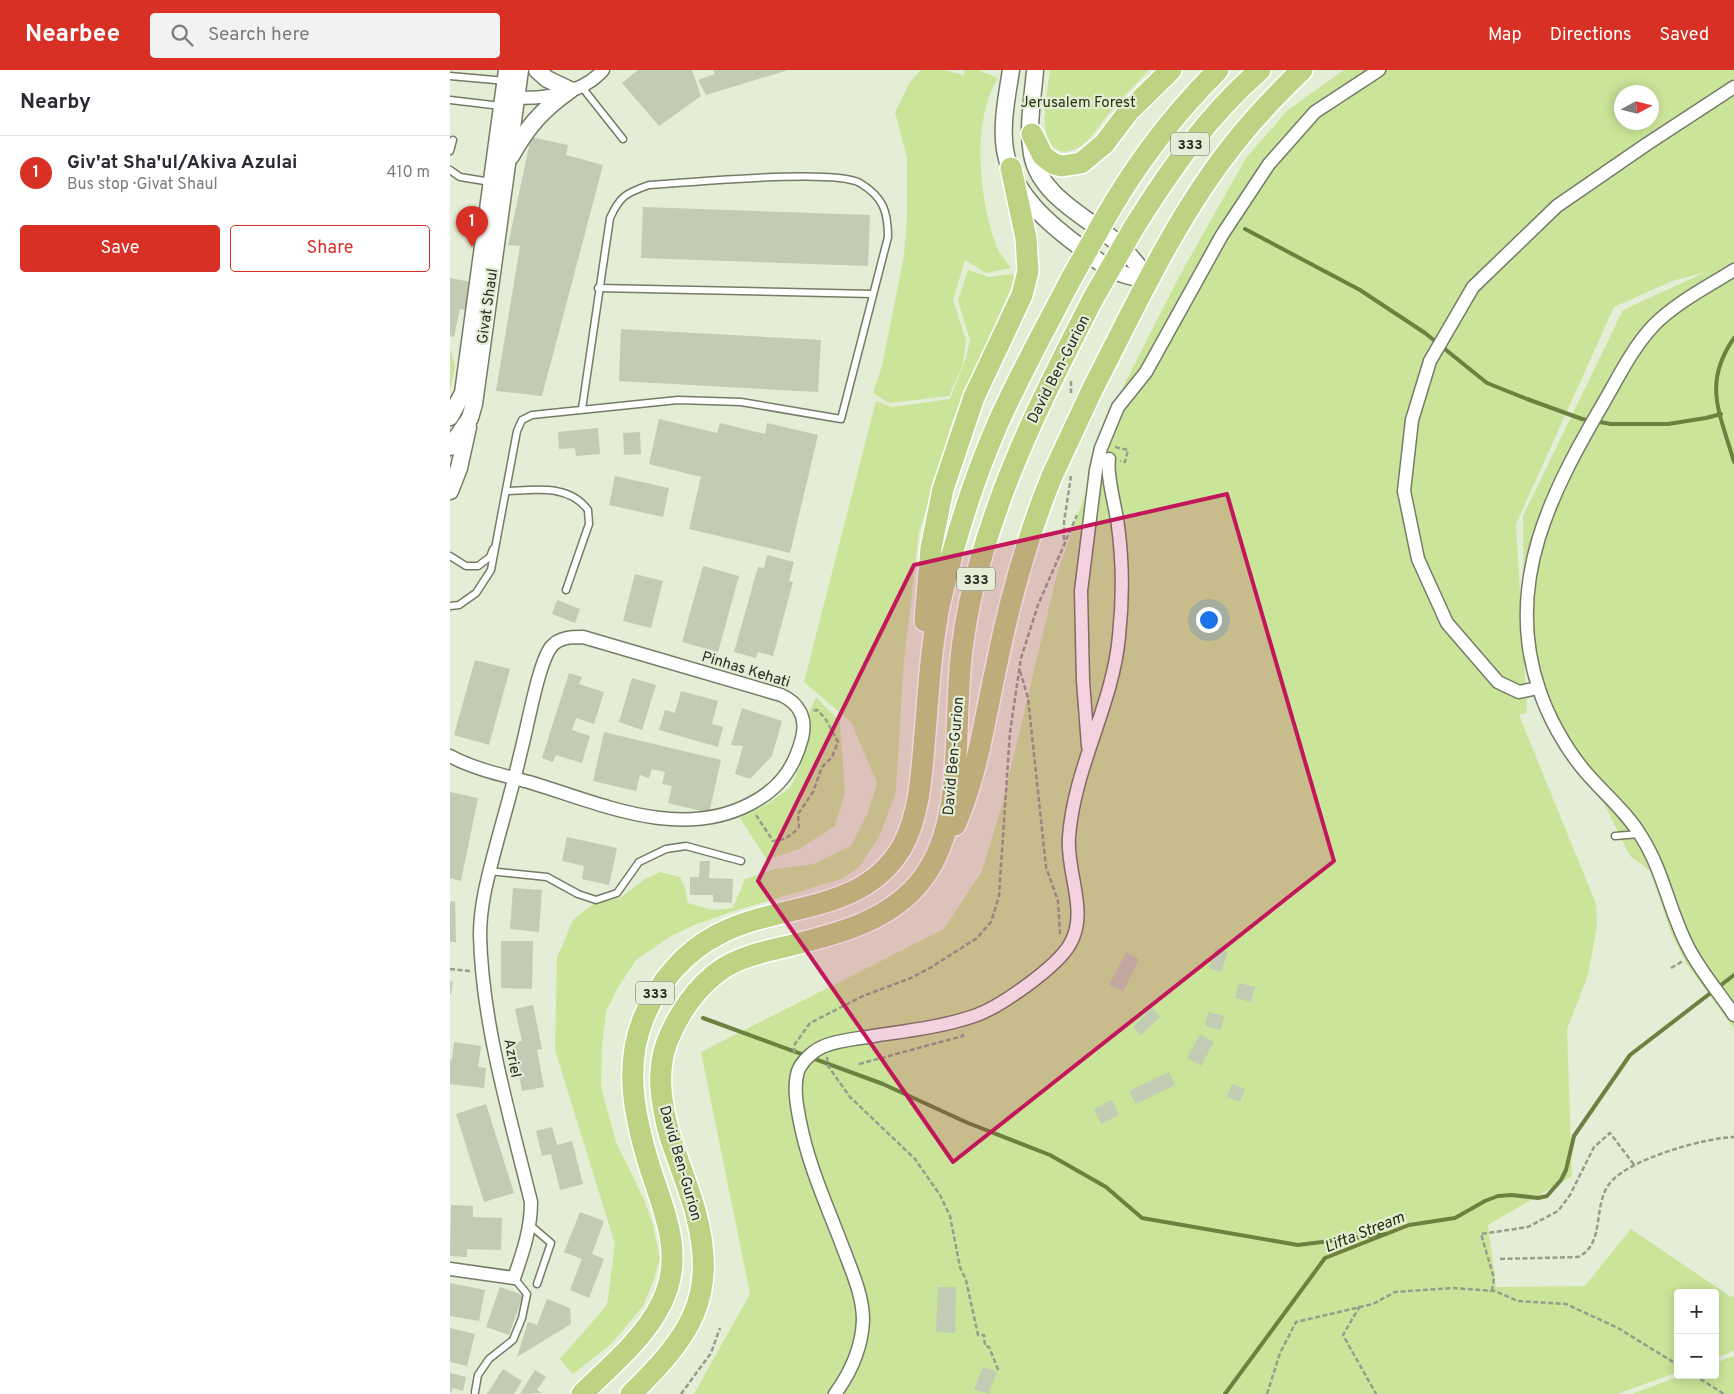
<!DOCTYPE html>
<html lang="en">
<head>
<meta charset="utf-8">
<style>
	body { margin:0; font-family:Overpass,sans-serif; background:#f2f2f3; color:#2b2b33 }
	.controls { position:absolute; right:15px; bottom:15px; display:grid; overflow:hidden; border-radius:5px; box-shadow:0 2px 12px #0003 }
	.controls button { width:45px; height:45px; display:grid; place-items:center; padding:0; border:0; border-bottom:1px solid #e1e1e2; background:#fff; color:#2b2b33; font:25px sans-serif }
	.compass { position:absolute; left:1164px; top:15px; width:45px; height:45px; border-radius:50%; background:#fff; box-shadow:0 2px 12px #0003; rotate:83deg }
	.you { position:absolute; left:758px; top:549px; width:18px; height:18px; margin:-12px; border:4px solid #fff; border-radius:50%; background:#1a73e8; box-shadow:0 0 0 8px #1a73e833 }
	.badge { display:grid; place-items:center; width:32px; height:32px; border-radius:50%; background:#d93025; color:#fff; font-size:16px; font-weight:700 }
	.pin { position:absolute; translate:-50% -41px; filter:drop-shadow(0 1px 2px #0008) }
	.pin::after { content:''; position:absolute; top:26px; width:18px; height:15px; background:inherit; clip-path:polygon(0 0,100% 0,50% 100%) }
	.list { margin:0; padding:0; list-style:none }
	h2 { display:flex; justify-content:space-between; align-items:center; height:65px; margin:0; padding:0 20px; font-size:21px }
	h2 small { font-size:16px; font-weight:400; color:#7c7c81 }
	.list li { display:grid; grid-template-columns:32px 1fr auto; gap:15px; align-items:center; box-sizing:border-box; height:75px; padding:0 20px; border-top:1px solid #e1e1e2 }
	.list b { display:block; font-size:19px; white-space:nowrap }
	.list p { margin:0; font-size:16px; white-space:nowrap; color:#7c7c81 }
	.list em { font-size:16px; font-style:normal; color:#7c7c81 }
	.actions { display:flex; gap:10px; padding:15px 20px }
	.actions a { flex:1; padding:11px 0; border:1px solid #d93025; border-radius:5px; text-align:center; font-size:18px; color:#d93025 }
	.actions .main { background:#d93025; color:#fff }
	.icon { flex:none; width:28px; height:28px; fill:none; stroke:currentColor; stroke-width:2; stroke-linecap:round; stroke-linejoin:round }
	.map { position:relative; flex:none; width:1284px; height:1324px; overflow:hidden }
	header { display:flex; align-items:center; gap:30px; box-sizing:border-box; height:70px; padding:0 25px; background:#d93025; color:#fff }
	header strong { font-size:24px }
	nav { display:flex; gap:28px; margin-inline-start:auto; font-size:18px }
	.search { width:350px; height:45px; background:#f2f2f3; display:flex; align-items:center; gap:12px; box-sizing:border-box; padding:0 18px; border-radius:5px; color:#7c7c81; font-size:19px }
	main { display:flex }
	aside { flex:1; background:#fff }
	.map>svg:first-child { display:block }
	.green { fill:#cae599; fill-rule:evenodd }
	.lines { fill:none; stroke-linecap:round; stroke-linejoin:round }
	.stream { stroke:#6c803f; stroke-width:4 }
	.building { fill:#c2cbb3 }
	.service-casing { stroke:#747c66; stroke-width:9 }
	.minor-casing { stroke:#747c66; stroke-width:15 }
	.tertiary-casing { stroke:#747c66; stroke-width:19 }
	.primary-casing { stroke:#fff; stroke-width:24 }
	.path { stroke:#969d8b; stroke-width:2.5; stroke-dasharray:5 2.5; stroke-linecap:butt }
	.service { stroke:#fff; stroke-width:6 }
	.minor { stroke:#fff; stroke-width:12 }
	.tertiary { stroke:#fff; stroke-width:16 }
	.primary { stroke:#bdd384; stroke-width:21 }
	.primary-bridge-casing { stroke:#fff; stroke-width:24; stroke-linecap:butt }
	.primary-bridge { stroke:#bdd384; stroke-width:21 }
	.marked { fill:#c2185b; fill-opacity:0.2; stroke:#c2185b; stroke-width:4; stroke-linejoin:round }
	.labels { text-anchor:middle; stroke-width:4.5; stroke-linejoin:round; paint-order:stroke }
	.shield { fill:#e4edd5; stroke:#606558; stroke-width:1 }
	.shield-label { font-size:14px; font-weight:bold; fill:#282b22 }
	.park-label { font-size:15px; fill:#29350f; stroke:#e4edd5 }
	.street-label { font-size:15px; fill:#282b22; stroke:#e4edd5 }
	.water-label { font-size:16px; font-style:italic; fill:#232f08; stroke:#e4edd5 }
</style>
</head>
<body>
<header>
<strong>Nearbee</strong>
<div class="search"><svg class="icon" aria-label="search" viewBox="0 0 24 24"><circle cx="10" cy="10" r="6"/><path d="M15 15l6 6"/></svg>Search here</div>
<nav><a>Map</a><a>Directions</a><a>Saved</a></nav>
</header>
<main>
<aside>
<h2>Nearby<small></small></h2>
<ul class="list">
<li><span class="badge">1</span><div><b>Giv'at Sha'ul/Akiva Azulai</b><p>Bus stop · Givat Shaul</p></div><em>410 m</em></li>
</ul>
<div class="actions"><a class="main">Save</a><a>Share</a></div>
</aside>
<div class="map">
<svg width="1284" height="1324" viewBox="0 0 1284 1324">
	<rect width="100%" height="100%" fill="#e4edd5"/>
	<g class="green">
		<path d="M 471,0 L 493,0 L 514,5 L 515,0 L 528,0 L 548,8 C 521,51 529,129 546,175 C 549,183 556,191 561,198 L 536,203 L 515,190 L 503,230 L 516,270 L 513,294 L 499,326 L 439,333 L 423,323 L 432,296 L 454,186 L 457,150 L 457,87 L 445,42 L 460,12 Z"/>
		<path d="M 600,0 L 699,0 C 685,15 670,30 657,46 C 645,61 635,81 613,82 C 584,75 598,22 600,0 Z"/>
		<path d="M 894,0 L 1284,0 L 1284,959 L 1236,893 L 1222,865 L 1200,801 L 1180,786 L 1128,681 L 1080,611 L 1074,541 L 1073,446 L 1173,240 L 1256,202 L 1222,211 L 1164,237 L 1066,454 L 1077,642 L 1069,645 L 1146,834 L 1147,855 L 1138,905 L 1117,959 L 1122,1106 L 1038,1155 L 1046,1217 L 1135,1216 L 1181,1159 L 1281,1227 L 1284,1226 L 1284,1281 L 1265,1288 L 1265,1223 L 1228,1223 L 1228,1302 L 1167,1324 L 244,1324 L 300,1224 L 251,982 L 494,859 L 532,801 L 553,731 L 607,504 L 673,317 L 730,205 L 796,88 L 838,40 ZM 1172,22 L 1202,22 L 1202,52 L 1172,52 Z"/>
		<path d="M 518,200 L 539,207 L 563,204 L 565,209 L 502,352 L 469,463 L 453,600 L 446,722 L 429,767 L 409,797 L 391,809 L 281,842 L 244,855 L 221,866 L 186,890 L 167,919 L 156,942 L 152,974 L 151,1017 L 166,1072 L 195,1132 L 203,1155 L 210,1189 L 203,1212 L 193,1236 L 161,1274 L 123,1304 L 110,1289 L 157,1235 L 165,1174 L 105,980 L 107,888 L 123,850 L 143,834 L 170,828 L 195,809 L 210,802 L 230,807 L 235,818 L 238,833 L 262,840 L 283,838 L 295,809 L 325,799 L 364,794 L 401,776 L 418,742 L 427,713 L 401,652 L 354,612 L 426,331 L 442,337 L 500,329 L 516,288 L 520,270 L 508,230 Z"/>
		<path d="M 0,278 L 5,296 L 0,320 Z"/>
		<path d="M 366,627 L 390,652 L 395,722 L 385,756 L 349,779 L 317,790 L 290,748 L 317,734 L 340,718 L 349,699 L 360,667 L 358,646 Z"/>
		<path d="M 1284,1286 L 1284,1324 L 1182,1324 L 1233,1305 L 1265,1305 L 1265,1293 Z"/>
	</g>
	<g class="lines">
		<g class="stream">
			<path d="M 795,159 L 910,220 L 975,263 L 1037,313 L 1077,329 L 1132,349 L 1161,354 L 1218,354 L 1256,348 L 1271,344"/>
			<path d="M 1284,268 C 1252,314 1270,343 1284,392"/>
			<path d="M 253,948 L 433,1014 L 518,1053 L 600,1085 L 656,1117 L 692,1148 L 848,1175 L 936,1164"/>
			<path d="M 775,1324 L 875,1188 L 959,1155 L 1005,1148 L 1035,1131 L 1048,1126 L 1062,1125 L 1088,1128 L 1097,1126 L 1111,1110 L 1116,1100 L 1124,1066 L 1180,985 L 1284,905"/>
		</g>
	</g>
	<g class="building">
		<path d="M 188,0 L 242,0 L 251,26 L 209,56 L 172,13 Z"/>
		<path d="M 263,0 L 338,0 L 256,25 L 248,10 L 265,4 Z"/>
		<path d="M 81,67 L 118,75 L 116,85 L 153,95 L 92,326 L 46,321 L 70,176 L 58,175 Z"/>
		<path d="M 193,137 L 420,145 L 418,196 L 191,188 Z"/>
		<path d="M 0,208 L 21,212 L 15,240 L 10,239 L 4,267 L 0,266 Z"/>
		<path d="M 171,259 L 371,270 L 368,322 L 169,311 Z"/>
		<path d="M 209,349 L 267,363 L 270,353 L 315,364 L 317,353 L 368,365 L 340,483 L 239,459 L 251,407 L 199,394 Z"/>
		<path d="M 148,358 L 150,384 L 126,386 L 125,378 L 109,379 L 108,362 Z"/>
		<path d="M 190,362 L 191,384 L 174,385 L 173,363 Z"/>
		<path d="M 165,406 L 219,418 L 213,447 L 159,435 Z"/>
		<path d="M 317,485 L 344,492 L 339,511 L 343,512 L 323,586 L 308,582 L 306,588 L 284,582 L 308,497 L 314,498 Z"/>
		<path d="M 253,496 L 289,506 L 268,582 L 232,572 Z"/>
		<path d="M 185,504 L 213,511 L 201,558 L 173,551 Z"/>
		<path d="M 107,530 L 130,539 L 125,553 L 102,544 Z"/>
		<path d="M 25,590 L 60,599 L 39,675 L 4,665 Z"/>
		<path d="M 119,603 L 132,607 L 129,614 L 154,622 L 144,654 L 126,648 L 122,660 L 140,666 L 132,693 L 106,685 L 103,692 L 92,688 Z"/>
		<path d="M 182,608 L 206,615 L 192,660 L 169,652 Z"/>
		<path d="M 231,621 L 268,631 L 262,654 L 273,657 L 268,677 L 209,660 L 215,640 L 225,643 Z"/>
		<path d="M 292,638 L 332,651 L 322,686 L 300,709 L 285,704 L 293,676 L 281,675 Z"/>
		<path d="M 154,662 L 271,690 L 259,743 L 218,733 L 222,716 L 212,714 L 215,702 L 202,699 L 199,708 L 190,705 L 186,721 L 143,711 Z"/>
		<path d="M 0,722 L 28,728 L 11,811 L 0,808 Z"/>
		<path d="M 117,767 L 167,778 L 159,815 L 132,809 L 134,796 L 112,791 Z"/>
		<path d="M 250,791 L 260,791 L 259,808 L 283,809 L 282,833 L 263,832 L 263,825 L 240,825 L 240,807 L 249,807 Z"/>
		<path d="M 63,818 L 92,820 L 89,862 L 60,859 Z"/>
		<path d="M 5,831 L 6,872 L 0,872 L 0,832 Z"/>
		<path d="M 51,871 L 83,871 L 82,919 L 51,918 Z"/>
		<path d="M 766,877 L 778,882 L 771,902 L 759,898 Z"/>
		<path d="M 676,882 L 689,889 L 673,922 L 659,915 Z"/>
		<path d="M 0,911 L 3,912 L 1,924 L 0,924 Z"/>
		<path d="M 789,913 L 805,917 L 801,932 L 785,928 Z"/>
		<path d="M 83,935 L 92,979 L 87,980 L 94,1017 L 72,1021 L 63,973 L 72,971 L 65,939 Z"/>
		<path d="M 702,938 L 710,947 L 691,965 L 683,957 Z"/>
		<path d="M 758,942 L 774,946 L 771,960 L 755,956 Z"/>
		<path d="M 750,964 L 764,972 L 751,996 L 737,988 Z"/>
		<path d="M 4,972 L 31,976 L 28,997 L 36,998 L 34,1018 L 0,1014 L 0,989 L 2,990 Z"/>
		<path d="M 719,1002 L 725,1015 L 686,1034 L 679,1021 Z"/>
		<path d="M 782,1014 L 795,1019 L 790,1032 L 777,1027 Z"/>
		<path d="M 662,1030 L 669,1045 L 651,1054 L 644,1039 Z"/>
		<path d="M 36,1034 L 64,1123 L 34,1132 L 6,1044 Z"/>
		<path d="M 102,1057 L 107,1075 L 122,1071 L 133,1114 L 110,1120 L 101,1084 L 92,1086 L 86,1061 Z"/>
		<path d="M 1,1135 L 23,1136 L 23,1147 L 52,1148 L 51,1180 L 17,1179 L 17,1187 L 0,1186 Z"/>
		<path d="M 130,1142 L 154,1151 L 142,1184 L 154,1189 L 139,1228 L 120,1220 L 132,1189 L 114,1182 Z"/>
		<path d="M 0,1213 L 35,1220 L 29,1251 L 0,1246 Z"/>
		<path d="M 50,1217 L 73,1225 L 59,1265 L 36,1257 Z"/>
		<path d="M 488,1217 L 506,1217 L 505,1263 L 486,1262 Z"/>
		<path d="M 97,1229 L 120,1238 L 121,1254 L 67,1287 L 78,1252 L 87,1255 Z"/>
		<path d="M 0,1258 L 25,1264 L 17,1296 L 0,1292 Z"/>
		<path d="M 533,1297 L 547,1302 L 538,1324 L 524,1319 Z"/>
		<path d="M 53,1299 L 72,1311 L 64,1324 L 37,1324 Z"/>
		<path d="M 85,1300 L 96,1307 L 87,1320 L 92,1323 L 70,1324 Z"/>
		<path d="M 0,1303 L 16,1307 L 13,1321 L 3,1318 L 0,1324 Z"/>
	</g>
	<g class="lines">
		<g class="service-casing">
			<g id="service">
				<path d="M 0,6 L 56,11"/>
				<path d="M 131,16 L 173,69"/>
				<path d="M 0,30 L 51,36"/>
				<path d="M 0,81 L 3,70"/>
				<path d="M 0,100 L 10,107 L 41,112"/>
				<path d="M 148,218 L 423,224"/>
				<path d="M 57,421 C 86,420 119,414 138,440 L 139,454 L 116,520"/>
				<path d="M 0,486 L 16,496 L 28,496 L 40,487 L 43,479"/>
				<path d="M 0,536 L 9,535 L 26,523 L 41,500 L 67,361 L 72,350 L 82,345 L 228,330 L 291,332 L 391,349 L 438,167 C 438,141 433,127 410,113 C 384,98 237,113 199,115 C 176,123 170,126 160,148 L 132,339"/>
				<path d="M 1165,766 L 1189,764"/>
				<path d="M 39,801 L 97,807 L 128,824 L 146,830 L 167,823 L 189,792 L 216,779 L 236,776 L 291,791"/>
				<path d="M 80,1155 L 101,1173 L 87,1214"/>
				<path d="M 25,1322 L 28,1305 L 39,1289 L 63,1270 L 72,1248 L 77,1224 L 64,1208"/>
			</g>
		</g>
		<g class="minor-casing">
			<g id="minor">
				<path d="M 58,27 C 89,30 132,25 153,0"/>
				<path d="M 1284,200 C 1257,217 1227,232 1204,255 C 1183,277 1169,306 1154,332 C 1102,421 1053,513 1089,619 C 1098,647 1115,677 1133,699 C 1152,722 1176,741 1191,766 C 1213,800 1219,840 1237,875 C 1249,900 1269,922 1284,945"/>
				<path d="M 1088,618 L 1069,622 L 1048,612 L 997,553 L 968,489 L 954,421 L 962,350 L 980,291 L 1023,217 L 1107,136 L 1197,74 L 1284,17"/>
				<path d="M 638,676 L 633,611 L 631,521 L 646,400 L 651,378 L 668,337 L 696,302 L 772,165 L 819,94 L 865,42 L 929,0"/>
				<path d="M 0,686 C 24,699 52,705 79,712 C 149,733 229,771 300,734 C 329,719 344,699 352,668 C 357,648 349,633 331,625 L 133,567 C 122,567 109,567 101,577 C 88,594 77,660 70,685 C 63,716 54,746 46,776 C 38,806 30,835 30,865 C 32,954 60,1046 81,1132 C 81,1159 73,1182 64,1208 L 0,1199"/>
				<path d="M 385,1324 C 401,1302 412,1278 413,1250 C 413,1227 403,1204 395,1183 C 379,1140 359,1098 350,1052 C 347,1037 343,1017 348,1001 C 352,991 363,981 372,977 C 387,970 406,969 423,966 C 456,961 492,957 524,946 C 549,938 607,897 620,874 C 639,842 616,802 619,767 C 624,697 663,635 669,566 C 673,529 673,493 668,456 C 666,438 656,405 659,389"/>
			</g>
		</g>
		<g class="tertiary-casing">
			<g id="tertiary">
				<path d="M 87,0 L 97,9 L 120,20"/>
				<path d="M 561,0 C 557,26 551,54 555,80 C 562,124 600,155 634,180 C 642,186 650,193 658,198 C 671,205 685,208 699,210"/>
				<path d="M 585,0 C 583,27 577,57 582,84 C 589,125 635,146 664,170 C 678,182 688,195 699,210"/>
				<path d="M 61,86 C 78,56 92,40 120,20"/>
				<path d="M 0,347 L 13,323 L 57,0"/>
				<path d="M 0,377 L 20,348 L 24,334 L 70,0"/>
				<path d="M 0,421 L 9,398 L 18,357"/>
			</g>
		</g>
		<g class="primary-casing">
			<g id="primary">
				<path d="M 582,64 L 593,86 L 604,94 L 612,96 L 631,93 L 654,74 L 679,41 L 721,0"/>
				<path d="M 657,145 C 688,91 724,44 768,0"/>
				<path d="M 683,159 C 719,101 758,45 810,0"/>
				<path d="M 643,318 C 686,235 725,148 783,75 C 804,48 828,23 852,0"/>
				<path d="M 475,551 L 481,478 L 493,419 L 524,327 L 572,225 L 578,201 L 576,168 L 561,98"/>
				<path d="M 505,755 C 528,703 535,647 547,593 C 560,529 577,467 602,406"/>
				<path d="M 132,1324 C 160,1296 193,1270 211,1234 C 235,1187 215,1144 200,1098 C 185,1049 173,996 194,947 C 208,913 235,881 269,864 C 330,832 412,845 452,777 C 472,741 472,692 476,652 C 479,612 482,571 490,532 C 504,472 523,410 548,353 C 570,304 596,257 621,209"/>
				<path d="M 181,1324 C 239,1267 268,1229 246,1144 C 239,1117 227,1090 219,1063 C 211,1033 206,1002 217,972 C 228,944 247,916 272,899 C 290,887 313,882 334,877 C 383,865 441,852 473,808 C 511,758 505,676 509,616 C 510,588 514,560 520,531 C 545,421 592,327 644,227"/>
			</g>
		</g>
		<g class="path">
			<path d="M 621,311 L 621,323"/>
			<path d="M 665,377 L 678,380 L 675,392 L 670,391"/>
			<path d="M 614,470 L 614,452 L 621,406"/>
			<path d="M 570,601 L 578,628 L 596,797 L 608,831 L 610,864"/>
			<path d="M 306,745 L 323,771 C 335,770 341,766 349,757 L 348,744 L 363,722 L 372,697 L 382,687 L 388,672 L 375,648 L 367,640 L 363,641"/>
			<path d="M 1221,898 L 1233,891"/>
			<path d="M 0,899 L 21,901"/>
			<path d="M 344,983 L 345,974 L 360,953 L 413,926 L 461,908 L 480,898 L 527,868 L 541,852 L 549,826 L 560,662 L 571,588 L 588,535 L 627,445"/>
			<path d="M 377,987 L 378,996 L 400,1027 L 465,1089 L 490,1125 L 500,1146 L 510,1197 L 516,1210 L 528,1265 L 534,1265 L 535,1276 L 539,1277 L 549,1302"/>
			<path d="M 409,994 L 513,966 L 512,961"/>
			<path d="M 1050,1189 L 1128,1187 C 1156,1174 1142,1135 1160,1113 C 1179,1089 1254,1068 1284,1067"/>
			<path d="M 1042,1221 L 1044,1208 L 1031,1164 L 1078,1157 L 1108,1141 L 1120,1125 L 1144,1077 L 1160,1063 L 1185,1096"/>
			<path d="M 910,1236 L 893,1265 L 926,1324"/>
			<path d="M 1244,1305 L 1274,1324"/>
			<path d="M 231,1324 L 261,1283 L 270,1258"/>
			<path d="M 817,1324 L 830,1283 L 846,1252 L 923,1234 L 945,1222 L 1003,1218 L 1045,1221 L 1068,1231 L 1116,1234 L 1168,1258 L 1228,1295"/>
		</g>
		<use href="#service" class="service"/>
		<use href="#minor" class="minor"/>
		<use href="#tertiary" class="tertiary"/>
		<use href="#primary" class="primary"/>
		<g class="primary-bridge-casing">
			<g id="primary-bridge">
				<path d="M 621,209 L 657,145"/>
				<path d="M 644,227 L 683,159"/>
				<path d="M 602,406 L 643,318"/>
			</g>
		</g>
		<use href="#primary-bridge" class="primary-bridge"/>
	</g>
	<path class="marked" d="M 777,424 L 884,791 L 503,1092 L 308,811 L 464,495 Z"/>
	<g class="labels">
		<g class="shield">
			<rect x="721" y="62.5" width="38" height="23" rx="4"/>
			<rect x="507" y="497.5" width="38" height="23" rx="4"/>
			<rect x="186" y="911.5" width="38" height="23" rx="4"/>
		</g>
		<g class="shield-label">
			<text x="740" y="79">333</text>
			<text x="526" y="514">333</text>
			<text x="205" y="928">333</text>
		</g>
		<g class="park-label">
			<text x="628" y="37">Jerusalem Forest</text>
		</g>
		<g class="street-label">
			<text transform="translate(37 236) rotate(-82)" y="5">Givat Shaul</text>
			<text transform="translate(608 299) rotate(-63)" y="5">David Ben-Gurion</text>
			<text transform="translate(296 599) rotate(17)" y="5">Pinhas Kehati</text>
			<text transform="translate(503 686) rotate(-85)" y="5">David Ben-Gurion</text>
			<text transform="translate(63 988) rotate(79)" y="5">Azriel</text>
			<text transform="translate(231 1093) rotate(74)" y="5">David Ben-Gurion</text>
		</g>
		<g class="water-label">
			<text transform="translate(914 1161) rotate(-22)" y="6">Lifta Stream</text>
		</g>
	</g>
</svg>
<div class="controls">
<button>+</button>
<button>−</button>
</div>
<svg class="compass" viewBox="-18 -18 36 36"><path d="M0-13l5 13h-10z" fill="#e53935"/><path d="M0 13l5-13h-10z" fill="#7c7c81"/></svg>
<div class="you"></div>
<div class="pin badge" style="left:22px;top:177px">1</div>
</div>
</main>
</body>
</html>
